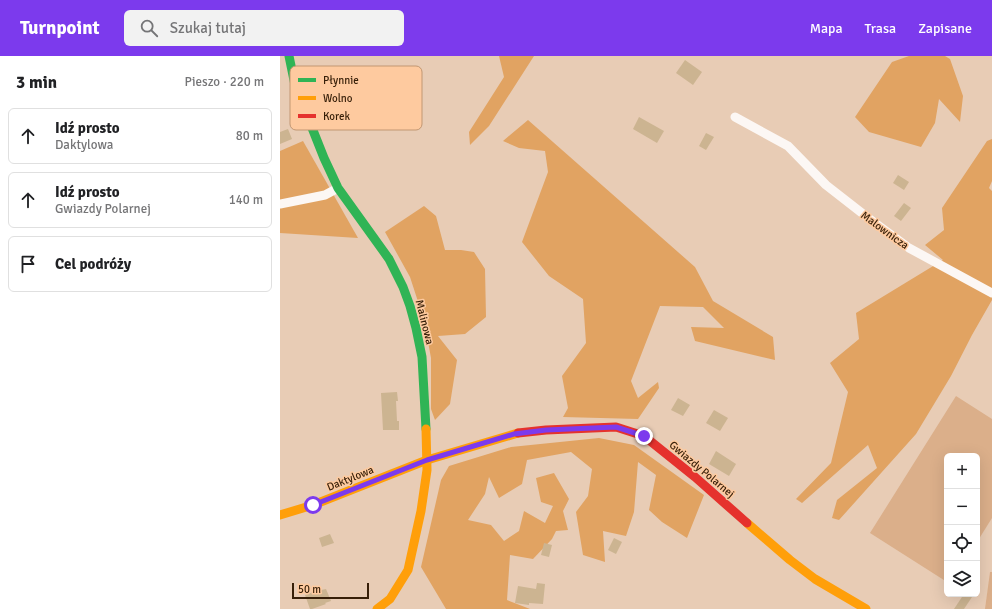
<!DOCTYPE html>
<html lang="pl">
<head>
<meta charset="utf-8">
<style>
	body { margin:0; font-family:Signika,sans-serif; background:#f2f2f2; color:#202124 }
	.controls { position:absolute; right:12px; bottom:12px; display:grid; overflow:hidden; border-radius:6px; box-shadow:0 4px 16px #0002 }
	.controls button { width:36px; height:36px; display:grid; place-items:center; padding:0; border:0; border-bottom:1px solid #e0e0e0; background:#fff; color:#202124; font:20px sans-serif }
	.scale { position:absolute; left:12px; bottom:10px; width:77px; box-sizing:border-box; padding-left:4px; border:2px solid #371f08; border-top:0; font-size:11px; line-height:14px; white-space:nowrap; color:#371f08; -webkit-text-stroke:3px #feca9f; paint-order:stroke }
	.stop { position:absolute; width:12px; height:12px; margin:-9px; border:3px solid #7c3aed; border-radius:50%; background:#fff }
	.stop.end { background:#7c3aed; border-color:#fff; box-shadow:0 1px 4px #0008 }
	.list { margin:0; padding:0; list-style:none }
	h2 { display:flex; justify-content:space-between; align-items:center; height:52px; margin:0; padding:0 16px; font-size:17px }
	h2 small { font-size:13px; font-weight:400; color:#757577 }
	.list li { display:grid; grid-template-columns:26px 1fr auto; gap:12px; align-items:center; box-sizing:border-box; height:56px; margin:0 8px 8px; padding:0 8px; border:1px solid #e0e0e0; border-radius:6px }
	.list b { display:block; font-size:15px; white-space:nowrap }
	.list p { margin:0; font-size:13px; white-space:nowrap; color:#757577 }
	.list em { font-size:13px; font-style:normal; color:#757577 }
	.icon { flex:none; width:22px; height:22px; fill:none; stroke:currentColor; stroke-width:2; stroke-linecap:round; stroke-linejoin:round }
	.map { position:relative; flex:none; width:712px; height:553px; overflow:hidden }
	header { display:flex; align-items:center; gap:24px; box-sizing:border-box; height:56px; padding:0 20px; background:#7c3aed; color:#fff }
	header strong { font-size:19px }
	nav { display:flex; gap:22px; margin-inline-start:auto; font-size:14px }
	.search { width:280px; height:36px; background:#f2f2f2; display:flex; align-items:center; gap:10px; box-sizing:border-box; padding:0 14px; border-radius:6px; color:#757577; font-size:15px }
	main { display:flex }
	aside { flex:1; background:#fff }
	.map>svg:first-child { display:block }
	.green { fill:#dbaf8a }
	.forest { fill:#e1a362 }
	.building { fill:#ccb491 }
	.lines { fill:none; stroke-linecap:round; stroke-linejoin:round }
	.street { stroke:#fcf7f4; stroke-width:9 }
	.fast { stroke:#30b455; stroke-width:9 }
	.slow { stroke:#ff9f0a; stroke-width:9 }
	.jam { stroke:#e5322d; stroke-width:9 }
	.route { stroke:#7c3aed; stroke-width:5 }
	.labels { text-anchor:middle; stroke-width:3; stroke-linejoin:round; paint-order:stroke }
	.street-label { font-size:11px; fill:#371f08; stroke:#feca9f }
	.key { fill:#feca9f; stroke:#c29772; stroke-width:1 }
	.key-label { font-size:11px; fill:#371f08 }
</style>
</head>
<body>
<header>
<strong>Turnpoint</strong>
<div class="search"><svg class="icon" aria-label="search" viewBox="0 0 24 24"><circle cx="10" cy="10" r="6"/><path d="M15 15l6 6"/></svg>Szukaj tutaj</div>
<nav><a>Mapa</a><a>Trasa</a><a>Zapisane</a></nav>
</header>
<main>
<aside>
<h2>3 min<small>Pieszo · 220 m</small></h2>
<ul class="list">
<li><svg class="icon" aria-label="ahead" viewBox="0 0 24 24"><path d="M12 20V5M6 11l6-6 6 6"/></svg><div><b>Idź prosto</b><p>Daktylowa</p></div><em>80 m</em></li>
<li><svg class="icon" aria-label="ahead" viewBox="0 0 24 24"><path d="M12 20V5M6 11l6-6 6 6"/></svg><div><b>Idź prosto</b><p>Gwiazdy Polarnej</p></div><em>140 m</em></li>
<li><svg class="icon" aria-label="arrive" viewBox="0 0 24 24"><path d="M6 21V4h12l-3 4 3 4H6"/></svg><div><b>Cel podróży</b></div></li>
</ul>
</aside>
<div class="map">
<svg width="712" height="553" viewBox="0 0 712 553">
	<rect width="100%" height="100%" fill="#e8ccb5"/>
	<g class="green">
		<path d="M 676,340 L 712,363 L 712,462 L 697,486 L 697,400 L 667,400 L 667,526 L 590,477 Z"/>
		<path d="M 710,516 L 712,516 L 712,553 L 705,553 Z"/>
	</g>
	<g class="forest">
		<path d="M 219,0 L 254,0 L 209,70 L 190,89 L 189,76 L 224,21 Z"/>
		<path d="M 629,0 L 665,0 L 670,3 L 683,40 L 680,66 L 659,43 L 655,67 L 641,91 L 589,76 L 575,61 L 612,6 Z"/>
		<path d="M 248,64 L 415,211 L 433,245 L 493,281 L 495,304 L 415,285 L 411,271 L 444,272 L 423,251 L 380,250 L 351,325 L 358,342 L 378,326 L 379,332 L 358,363 L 283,361 L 288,352 L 282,320 L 306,287 L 303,243 L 269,220 L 242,186 L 268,116 L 265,95 L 239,92 L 223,85 Z"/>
		<path d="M 712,83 L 712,125 L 709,132 L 712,135 L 712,244 L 692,279 L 671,320 L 636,378 L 559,464 L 552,462 L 557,444 L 597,412 L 588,389 L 522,447 L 516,443 L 551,407 L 568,336 L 550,307 L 579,283 L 576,257 L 663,204 L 645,189 L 664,174 L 662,152 L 707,85 Z"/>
		<path d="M 23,85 L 78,182 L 0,177 L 0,95 Z"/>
		<path d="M 144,150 L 156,160 L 165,194 L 181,194 L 194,196 L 205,213 L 206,261 L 185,278 L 158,280 L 177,304 L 170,348 L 155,364 L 151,353 L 151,302 L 144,264 L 130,221 L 105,176 Z"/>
		<path d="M 319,382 L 354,389 L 424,439 L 407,482 L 382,466 L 369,454 L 376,419 L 358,406 L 354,456 L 346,480 L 323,475 L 325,506 L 303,499 L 296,456 L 308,440 L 312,413 L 291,396 L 247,404 L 242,428 L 219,442 L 209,421 L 205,438 L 188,464 L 211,469 L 224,485 L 239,475 L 244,455 L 265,467 L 273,450 L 261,446 L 256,422 L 274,417 L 289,443 L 283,455 L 288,474 L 276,475 L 272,483 L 253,503 L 230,499 L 227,544 L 250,553 L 166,553 L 141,511 L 161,424 L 169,410 L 231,391 Z"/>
	</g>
	<g class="building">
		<path d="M 405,4 L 422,16 L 413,29 L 396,17 Z"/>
		<path d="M 359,61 L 384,75 L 377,87 L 353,73 Z"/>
		<path d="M 8,73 L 12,83 L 0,88 L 0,76 Z"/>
		<path d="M 426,77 L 434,81 L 426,94 L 419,90 Z"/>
		<path d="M 618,119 L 629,126 L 624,134 L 613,127 Z"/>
		<path d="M 624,147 L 631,152 L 621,165 L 614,160 Z"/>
		<path d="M 117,336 L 118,345 L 116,345 L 117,365 L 119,365 L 119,374 L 103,374 L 101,337 Z"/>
		<path d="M 398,342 L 410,349 L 403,360 L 391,354 Z"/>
		<path d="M 434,354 L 448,362 L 440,375 L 426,367 Z"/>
		<path d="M 436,395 L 456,408 L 449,420 L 429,408 Z"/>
		<path d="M 50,478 L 54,487 L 42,491 L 39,482 Z"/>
		<path d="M 334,482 L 342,486 L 336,498 L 328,494 Z"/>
		<path d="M 264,487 L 272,489 L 269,501 L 261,499 Z"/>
		<path d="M 257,527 L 265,528 L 263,548 L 249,547 L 249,549 L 235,547 L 238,530 L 256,533 Z"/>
		<path d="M 41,533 L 41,534 L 46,533 L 51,545 L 45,547 L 46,548 L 32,553 L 30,553 L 25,539 Z"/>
		<path d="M 684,538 L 694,538 L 684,553 L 674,553 Z"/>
	</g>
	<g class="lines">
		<g class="street">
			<path d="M 455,61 L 508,90 L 546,129 L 587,161 L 629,192 L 712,237"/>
			<path d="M 0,148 L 45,139 L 58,132"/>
		</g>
		<path class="fast" d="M 9,0 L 15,29 L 44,102 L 58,132 L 109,203 L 123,231 L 130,250 L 136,272 L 142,301 L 146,373"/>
		<g class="slow">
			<path d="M 0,459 L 33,449 L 147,404 L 238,377"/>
			<path d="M 467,467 L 510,504 L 535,523 L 586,553"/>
			<path d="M 97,553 L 110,543 L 128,514 L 141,455 L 147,414 L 146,373"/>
		</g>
		<path class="jam" d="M 238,377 L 266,374 L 336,371 L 364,380 L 415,421 L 467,467"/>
	</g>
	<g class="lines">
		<path class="route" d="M 33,449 L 147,404 L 234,378 L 266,374 L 336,371 L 364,380"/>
	</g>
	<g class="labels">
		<g class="street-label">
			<text transform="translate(605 174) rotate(36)" y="4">Malownicza</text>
			<text transform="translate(145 266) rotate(76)" y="4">Malinowa</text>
			<text transform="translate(422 413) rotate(40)" y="4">Gwiazdy Polarnej</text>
			<text transform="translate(70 422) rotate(-22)" y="4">Daktylowa</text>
		</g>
	</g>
	<rect x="10" y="10" width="132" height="64" rx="6" class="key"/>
	<rect x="18" y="22" width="18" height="4" fill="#30b455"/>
	<rect x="18" y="40" width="18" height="4" fill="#ff9f0a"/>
	<rect x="18" y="58" width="18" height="4" fill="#e5322d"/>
	<g class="key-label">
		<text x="43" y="28">Płynnie</text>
		<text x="43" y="46">Wolno</text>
		<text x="43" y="64">Korek</text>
	</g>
</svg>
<div class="controls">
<button>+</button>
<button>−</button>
<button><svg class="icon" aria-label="locate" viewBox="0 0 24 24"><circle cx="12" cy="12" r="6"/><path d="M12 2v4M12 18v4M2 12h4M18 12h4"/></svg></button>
<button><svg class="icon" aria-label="layers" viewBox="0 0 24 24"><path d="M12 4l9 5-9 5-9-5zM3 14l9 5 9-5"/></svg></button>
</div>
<div class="scale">50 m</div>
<div class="stop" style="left:33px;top:449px"></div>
<div class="stop end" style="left:364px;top:380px"></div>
</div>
</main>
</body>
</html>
